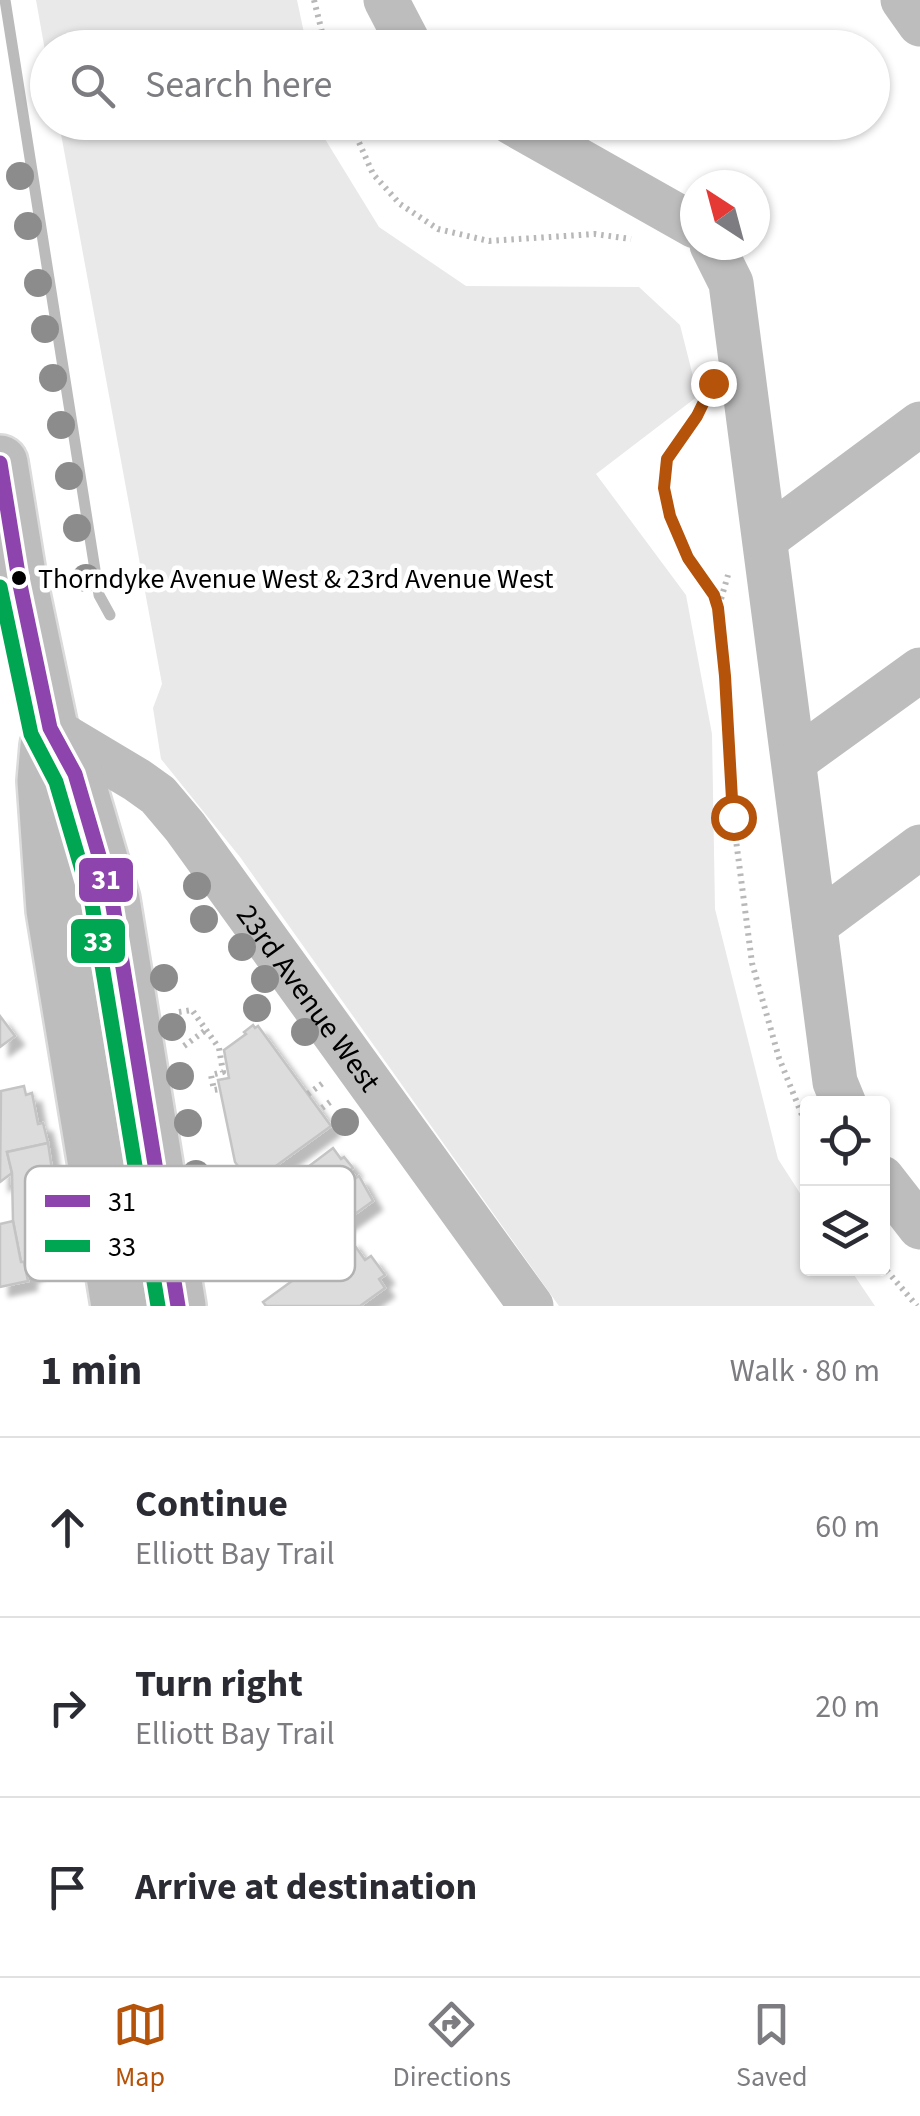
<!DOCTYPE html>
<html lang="en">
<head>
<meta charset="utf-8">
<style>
	body { margin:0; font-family:"Source Sans 3",sans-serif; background:#f7f7f7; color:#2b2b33 }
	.controls { position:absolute; right:30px; bottom:30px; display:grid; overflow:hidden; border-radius:10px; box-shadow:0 2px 8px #0004 }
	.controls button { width:90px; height:90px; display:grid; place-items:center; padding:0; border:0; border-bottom:2px solid #e1e1e2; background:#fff; color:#2b2b33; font:50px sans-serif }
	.compass { position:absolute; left:680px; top:170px; width:90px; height:90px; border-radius:50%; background:#fff; box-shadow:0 2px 8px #0004; rotate:324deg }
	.stop { position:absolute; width:30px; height:30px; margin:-22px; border:8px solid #b45309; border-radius:50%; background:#fff }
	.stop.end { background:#b45309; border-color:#fff; box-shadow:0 2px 10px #0008 }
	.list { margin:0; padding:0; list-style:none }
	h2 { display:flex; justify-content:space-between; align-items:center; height:130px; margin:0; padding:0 40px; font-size:42px }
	h2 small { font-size:32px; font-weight:400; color:#7c7c81 }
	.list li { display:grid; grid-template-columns:65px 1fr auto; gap:30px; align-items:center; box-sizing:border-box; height:180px; padding:0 40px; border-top:2px solid #e1e1e2 }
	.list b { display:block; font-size:38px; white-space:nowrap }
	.list p { margin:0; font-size:32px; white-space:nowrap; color:#7c7c81 }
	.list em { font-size:32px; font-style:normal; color:#7c7c81 }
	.icon { flex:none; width:55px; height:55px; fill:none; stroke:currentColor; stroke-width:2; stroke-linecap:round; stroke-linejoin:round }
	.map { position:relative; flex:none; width:920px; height:1306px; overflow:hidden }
	.search { position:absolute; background:#fff; box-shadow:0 2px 8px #0004; left:30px; right:30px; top:30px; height:110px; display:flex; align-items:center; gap:25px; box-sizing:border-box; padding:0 35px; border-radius:55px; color:#7c7c81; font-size:38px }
	.sheet { height:670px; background:#fff }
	nav { display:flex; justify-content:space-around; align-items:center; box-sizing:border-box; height:140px; border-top:2px solid #e1e1e2; background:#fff; font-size:28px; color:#7c7c81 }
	nav a { display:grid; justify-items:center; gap:5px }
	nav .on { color:#b45309 }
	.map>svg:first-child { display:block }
	.green { fill:#e9e9e9 }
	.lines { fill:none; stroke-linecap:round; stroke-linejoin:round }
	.stream { stroke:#bbb; stroke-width:11 }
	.building { fill:#dcdcdc; stroke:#c4c4c4; stroke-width:2.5; filter:url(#shadow) }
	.major-casing { stroke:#dbdbdb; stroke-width:60 }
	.path { stroke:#b8b8b8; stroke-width:6; stroke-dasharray:2.5 5; stroke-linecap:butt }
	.minor { stroke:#bdbdbd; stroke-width:45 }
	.major { stroke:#bdbdbd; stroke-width:55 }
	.bus-1-casing { stroke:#fff; stroke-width:22 }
	.bus-2-casing { stroke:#fff; stroke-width:22 }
	.bus-1 { stroke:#8e44ad; stroke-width:15 }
	.bus-2 { stroke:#00a651; stroke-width:15 }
	.tree { fill:#8c8c8c }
	.route { stroke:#b45309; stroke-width:12 }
	.bus-dot { fill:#000; stroke:#fff; stroke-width:4 }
	.labels { text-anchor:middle; stroke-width:9; stroke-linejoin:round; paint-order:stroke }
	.bus-label { font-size:28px; fill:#000; stroke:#fff; text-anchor:start }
	.street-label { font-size:30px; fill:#000; stroke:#fff }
	.key { fill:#fff; stroke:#b2b2b2; stroke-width:2.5 }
	.key-label { font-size:28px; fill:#000 }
	.line-badge { stroke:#fff; stroke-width:4 }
	.badge-label { font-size:28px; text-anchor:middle; font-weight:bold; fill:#fff }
</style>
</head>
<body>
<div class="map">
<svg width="920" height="1306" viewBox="0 0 920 1306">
	<defs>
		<filter id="shadow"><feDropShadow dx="9" dy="9" stdDeviation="2.5" flood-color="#0004"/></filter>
	</defs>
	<rect width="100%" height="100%" fill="#fff"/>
	<g class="green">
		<path d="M 36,0 L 297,0 L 307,47 L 48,48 L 47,62 Z"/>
		<path d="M 59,123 L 322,123 L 325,139 L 379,227 L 466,286 L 639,287 L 680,325 L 698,396 L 596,474 L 686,595 L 712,734 L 715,909 L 778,1159 L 807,1204 L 808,1268 L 850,1269 L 875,1306 L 559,1306 L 240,857 L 161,759 L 153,708 L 162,684 Z"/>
	</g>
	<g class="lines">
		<path class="stream" d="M 5,0 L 99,595 L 110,615"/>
	</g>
	<g class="building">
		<path d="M 0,1016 L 15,1036 L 0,1047 Z"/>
		<path d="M 253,1025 L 255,1028 L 258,1026 L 331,1126 L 251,1184 L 235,1162 L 218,1080 L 229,1078 L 224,1050 L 246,1034 L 244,1032 Z"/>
		<path d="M 24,1086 L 26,1095 L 32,1093 L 38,1124 L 43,1123 L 48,1143 L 7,1152 L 12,1173 L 0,1182 L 1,1091 Z"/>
		<path d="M 48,1143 L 64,1249 L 27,1275 L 24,1262 L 21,1262 L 13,1221 L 12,1173 L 7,1152 Z"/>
		<path d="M 333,1148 L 341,1159 L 344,1157 L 353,1168 L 350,1170 L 356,1178 L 359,1176 L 373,1201 L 330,1232 L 292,1179 Z"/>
		<path d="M 13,1221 L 21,1262 L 24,1262 L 28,1281 L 0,1287 L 0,1224 Z"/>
		<path d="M 350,1239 L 365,1260 L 371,1256 L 385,1275 L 379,1279 L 385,1288 L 360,1306 L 266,1306 L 263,1302 Z"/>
	</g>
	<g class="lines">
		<g class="major-casing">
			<g id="major">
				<path d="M 0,463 L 19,580 L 50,728 L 75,774 L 112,900 L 178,1306"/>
				<path d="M 48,746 L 45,781 L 54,910 L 119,1306"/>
			</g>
		</g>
		<g class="path">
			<path d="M 314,0 L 326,48"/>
			<path d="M 350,122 L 373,174 L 400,204 L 438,229 L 489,241 L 595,234 L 631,239"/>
			<path d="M 706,397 L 697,416 L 667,459 L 664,488 L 670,517 L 688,558 L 714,595 L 718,608 L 725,676 L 733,817 L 752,963 L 779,1058 L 808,1130"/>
			<path d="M 719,606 L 728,575"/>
			<path d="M 179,1012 L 192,1010 L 219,1048 L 223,1072 L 211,1075 L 214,1090 L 220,1089"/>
			<path d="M 184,1046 L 206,1030"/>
			<path d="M 308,1094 L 323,1083"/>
			<path d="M 322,1108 L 334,1099"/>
			<path d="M 882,1265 L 917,1306"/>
		</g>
		<g class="minor">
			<path d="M 386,0 L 411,48"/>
			<path d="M 903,0 L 920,24"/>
			<path d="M 511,122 L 695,226"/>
			<path d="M 712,245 L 731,283 L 835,1082 L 844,1104"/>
			<path d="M 765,539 L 920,424"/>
			<path id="s1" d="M 50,728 L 137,780 L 158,795 L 185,827 L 531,1306"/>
			<path d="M 794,761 L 920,670"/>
			<path d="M 815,925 L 920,847"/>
			<path d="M 882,1178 L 920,1227"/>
		</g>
		<use href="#major" class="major"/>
		<g class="bus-1-casing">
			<path id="bus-1" d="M 0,463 L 19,580 L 50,728 L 75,774 L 112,900 L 178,1306"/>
		</g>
		<g class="bus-2-casing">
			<path id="bus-2" d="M 0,587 L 31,734 L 56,782 L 92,904 L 158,1306"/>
		</g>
		<use href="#bus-1" class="bus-1"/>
		<use href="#bus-2" class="bus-2"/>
	</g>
	<g class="tree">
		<circle cx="20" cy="176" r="14"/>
		<circle cx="28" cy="226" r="14"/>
		<circle cx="38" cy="283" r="14"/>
		<circle cx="45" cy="329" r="14"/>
		<circle cx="53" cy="378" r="14"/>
		<circle cx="61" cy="425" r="14"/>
		<circle cx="69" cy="476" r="14"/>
		<circle cx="77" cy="528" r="14"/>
		<circle cx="86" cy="578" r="14"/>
		<circle cx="197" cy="886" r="14"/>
		<circle cx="204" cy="919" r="14"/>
		<circle cx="242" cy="947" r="14"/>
		<circle cx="164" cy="978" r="14"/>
		<circle cx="265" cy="979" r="14"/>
		<circle cx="257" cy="1008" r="14"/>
		<circle cx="172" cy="1027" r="14"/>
		<circle cx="305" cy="1032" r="14"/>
		<circle cx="180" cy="1076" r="14"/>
		<circle cx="345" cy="1122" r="14"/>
		<circle cx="188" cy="1123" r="14"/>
		<circle cx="196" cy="1174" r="14"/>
	</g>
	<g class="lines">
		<path class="route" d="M 713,383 L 697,416 L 667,459 L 664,488 L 670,516 L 688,558 L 714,595 L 718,608 L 725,676 L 733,817"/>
	</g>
	<circle class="bus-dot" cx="19" cy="578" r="9"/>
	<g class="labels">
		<g class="bus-label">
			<text x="38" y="588">Thorndyke Avenue West &amp; 23rd Avenue West</text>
		</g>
		<g class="street-label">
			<text dy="10" stroke="none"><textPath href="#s1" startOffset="380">23rd Avenue West</textPath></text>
		</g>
	</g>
	<rect x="25" y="1166" width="330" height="115" rx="15" class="key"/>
	<rect x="45" y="1195" width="45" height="12" fill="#8e44ad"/>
	<rect x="45" y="1240" width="45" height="12" fill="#00a651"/>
	<g class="key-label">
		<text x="108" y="1211">31</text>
		<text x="108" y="1256">33</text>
	</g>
	<g class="line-badge">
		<rect x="77" y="856" width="58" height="48" rx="10" fill="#8e44ad"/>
		<rect x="69" y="917" width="58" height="48" rx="10" fill="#00a651"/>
	</g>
	<g class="badge-label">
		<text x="106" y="889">31</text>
		<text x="98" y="951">33</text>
	</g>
</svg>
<div class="controls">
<button><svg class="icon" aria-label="locate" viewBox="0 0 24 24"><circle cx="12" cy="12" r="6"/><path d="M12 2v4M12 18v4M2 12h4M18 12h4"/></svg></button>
<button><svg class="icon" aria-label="layers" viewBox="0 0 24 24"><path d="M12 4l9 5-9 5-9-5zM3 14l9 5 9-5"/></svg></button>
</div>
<svg class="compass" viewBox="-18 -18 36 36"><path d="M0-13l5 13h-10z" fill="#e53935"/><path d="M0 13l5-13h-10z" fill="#7c7c81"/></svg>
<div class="stop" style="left:733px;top:817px"></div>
<div class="stop end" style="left:713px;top:383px"></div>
<div class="search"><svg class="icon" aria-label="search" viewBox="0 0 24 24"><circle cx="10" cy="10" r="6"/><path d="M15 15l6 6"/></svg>Search here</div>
</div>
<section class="sheet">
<h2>1 min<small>Walk · 80 m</small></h2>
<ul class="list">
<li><svg class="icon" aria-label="ahead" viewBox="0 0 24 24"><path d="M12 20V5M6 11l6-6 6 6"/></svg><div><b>Continue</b><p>Elliott Bay Trail</p></div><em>60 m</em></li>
<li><svg class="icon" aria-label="right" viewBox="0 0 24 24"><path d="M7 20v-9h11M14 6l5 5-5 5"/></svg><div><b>Turn right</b><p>Elliott Bay Trail</p></div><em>20 m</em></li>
<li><svg class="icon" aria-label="arrive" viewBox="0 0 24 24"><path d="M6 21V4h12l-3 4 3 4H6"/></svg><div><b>Arrive at destination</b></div></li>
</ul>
</section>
<nav>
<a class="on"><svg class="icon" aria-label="map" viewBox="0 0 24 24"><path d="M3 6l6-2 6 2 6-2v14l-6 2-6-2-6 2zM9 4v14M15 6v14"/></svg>Map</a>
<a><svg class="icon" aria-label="directions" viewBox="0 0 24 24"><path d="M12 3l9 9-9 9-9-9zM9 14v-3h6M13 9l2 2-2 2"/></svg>Directions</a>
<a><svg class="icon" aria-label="saved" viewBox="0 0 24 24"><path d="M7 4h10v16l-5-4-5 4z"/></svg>Saved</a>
</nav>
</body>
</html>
